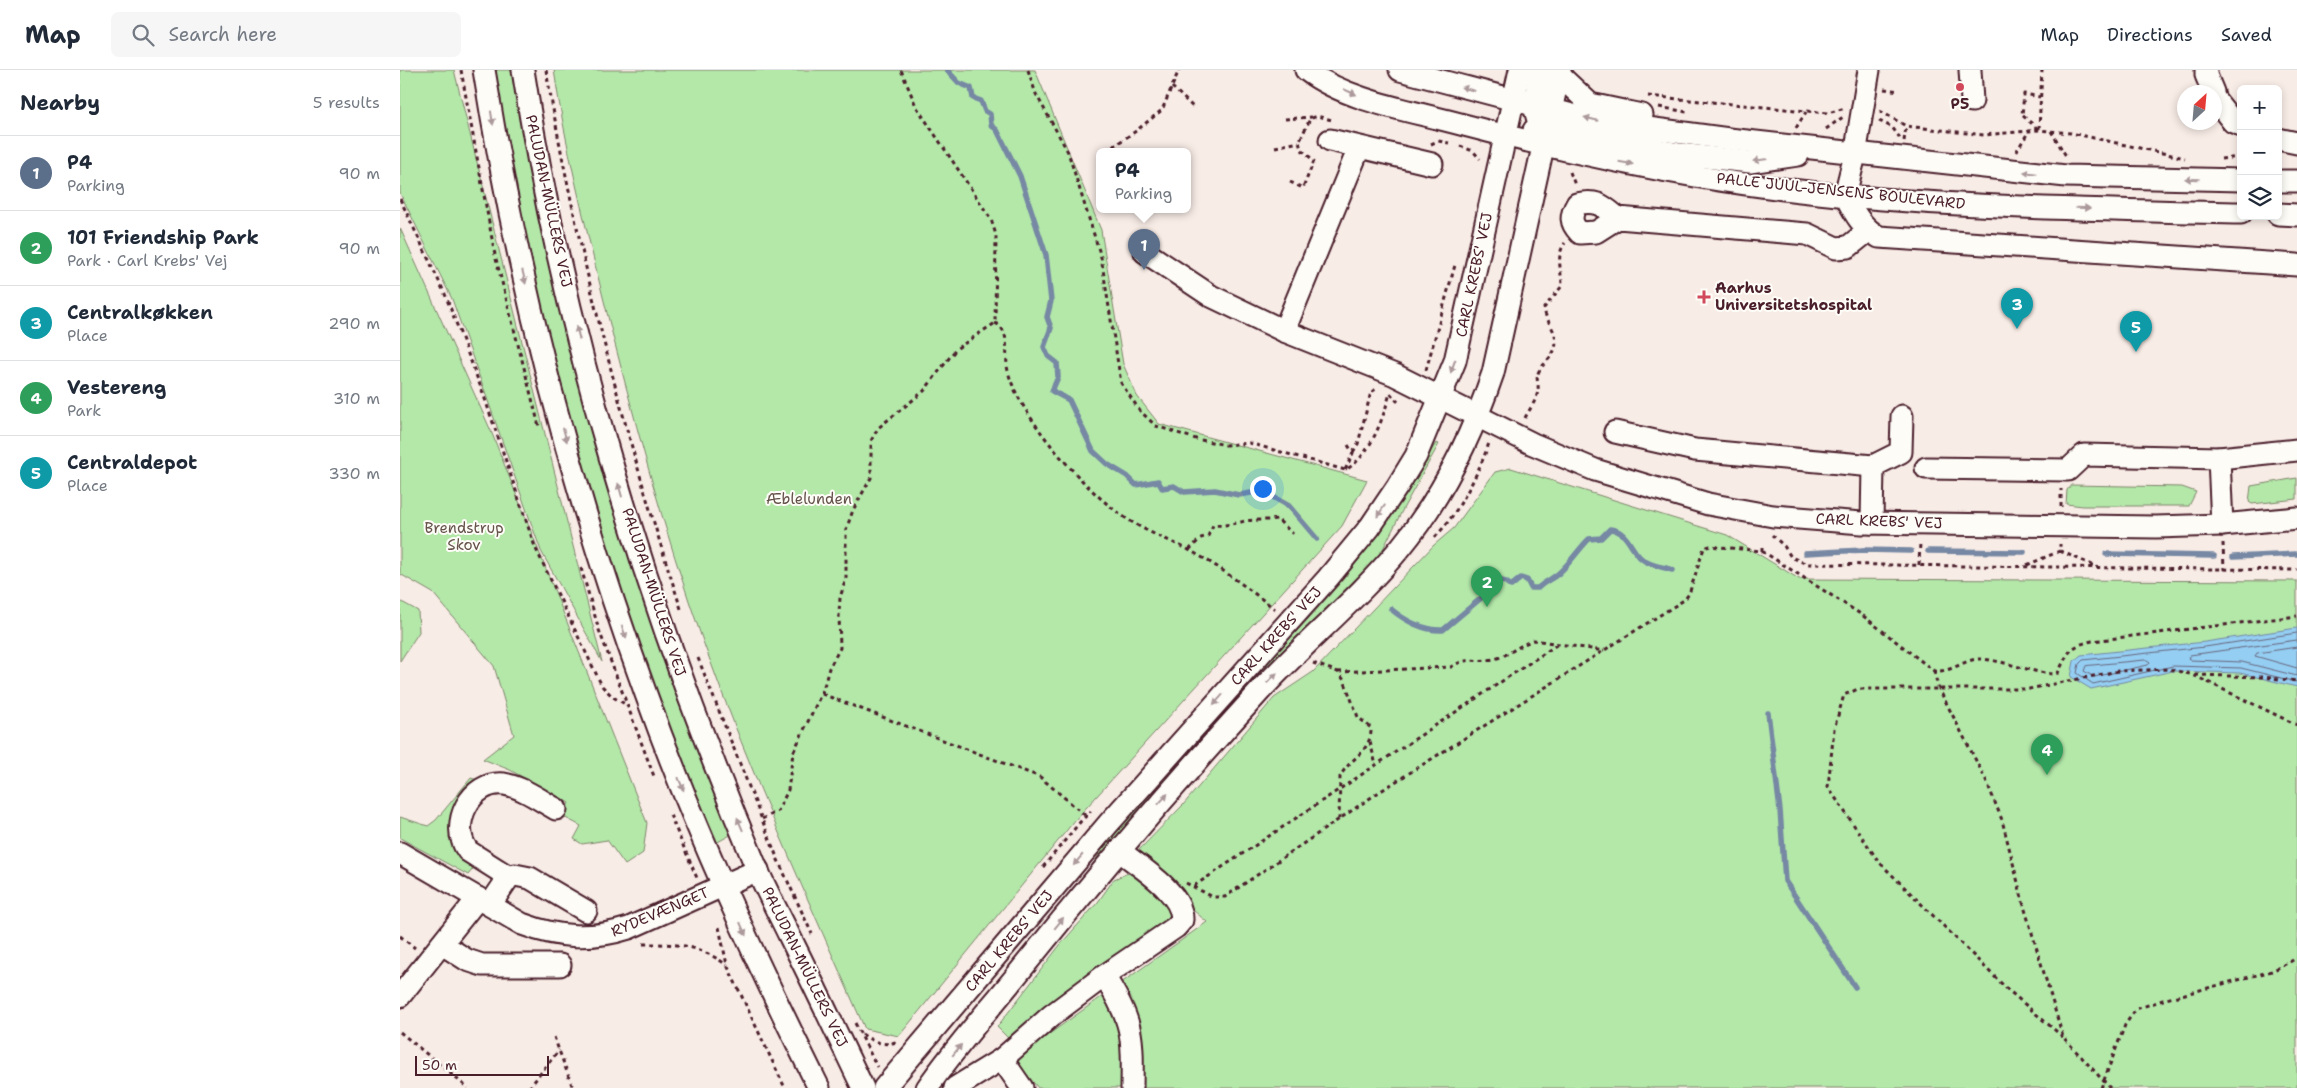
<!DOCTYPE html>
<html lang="en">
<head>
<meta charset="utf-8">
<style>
	body { margin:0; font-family:"Shantell Sans",sans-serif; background:#f6f6f7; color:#1f2937 }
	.controls { position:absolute; right:15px; top:15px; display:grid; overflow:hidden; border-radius:8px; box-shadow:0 2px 8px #0003 }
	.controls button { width:45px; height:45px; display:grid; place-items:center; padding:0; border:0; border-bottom:1px solid #e0e1e3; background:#fff; color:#1f2937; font:25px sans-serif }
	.compass { position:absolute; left:1777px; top:15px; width:45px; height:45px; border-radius:50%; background:#fff; box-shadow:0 2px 8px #0003; rotate:26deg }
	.scale { position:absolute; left:15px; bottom:12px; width:134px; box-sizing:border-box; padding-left:5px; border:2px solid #4a1f2b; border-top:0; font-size:14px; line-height:18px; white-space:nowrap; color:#4a1f2b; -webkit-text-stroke:4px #fdfcf7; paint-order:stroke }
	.you { position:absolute; left:862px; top:418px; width:18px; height:18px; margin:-12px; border:4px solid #fff; border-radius:50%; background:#1a73e8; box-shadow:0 0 0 8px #1a73e833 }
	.badge { display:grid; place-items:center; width:32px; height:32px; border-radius:50%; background:#1a73e8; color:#fff; font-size:16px; font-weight:700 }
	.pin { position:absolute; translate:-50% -41px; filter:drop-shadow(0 1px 2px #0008) }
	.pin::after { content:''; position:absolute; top:26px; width:18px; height:15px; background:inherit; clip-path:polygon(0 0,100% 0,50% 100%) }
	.popup { position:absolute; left:696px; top:78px; width:95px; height:65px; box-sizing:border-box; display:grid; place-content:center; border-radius:8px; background:#fff; filter:drop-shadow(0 1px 4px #0005); font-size:16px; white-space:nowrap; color:#747a83 }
	.popup b { font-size:19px; color:#1f2937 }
	.popup::after { content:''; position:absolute; left:50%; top:100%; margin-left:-10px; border:10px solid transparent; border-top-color:#fff }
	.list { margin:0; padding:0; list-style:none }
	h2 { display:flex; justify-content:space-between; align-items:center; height:65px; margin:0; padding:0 20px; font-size:21px }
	h2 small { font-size:16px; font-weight:400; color:#747a83 }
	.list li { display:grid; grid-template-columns:32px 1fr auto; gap:15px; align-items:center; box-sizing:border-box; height:75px; padding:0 20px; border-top:1px solid #e0e1e3 }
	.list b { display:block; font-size:19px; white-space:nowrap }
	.list p { margin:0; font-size:16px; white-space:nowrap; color:#747a83 }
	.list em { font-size:16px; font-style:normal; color:#747a83 }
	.icon { flex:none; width:28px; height:28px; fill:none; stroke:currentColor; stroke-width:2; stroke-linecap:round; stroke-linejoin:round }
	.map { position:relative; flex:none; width:1897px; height:1018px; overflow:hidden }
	header { display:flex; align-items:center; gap:30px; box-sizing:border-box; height:70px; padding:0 25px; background:#fff; border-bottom:1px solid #e0e1e3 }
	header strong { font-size:24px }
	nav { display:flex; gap:28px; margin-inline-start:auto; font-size:18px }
	.search { width:350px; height:45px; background:#f6f6f7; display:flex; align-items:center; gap:12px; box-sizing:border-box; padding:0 18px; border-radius:8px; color:#747a83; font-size:19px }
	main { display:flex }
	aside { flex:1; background:#fff }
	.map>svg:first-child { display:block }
	.green { fill:#b3e8a9; stroke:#7e846a }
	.water { fill:#94cef3; stroke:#7688a3 }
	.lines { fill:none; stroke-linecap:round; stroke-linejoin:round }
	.shore { stroke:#68657b; stroke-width:1 }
	.stream { stroke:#7688a3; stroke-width:5.5 }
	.minor-casing { stroke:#4a1f2b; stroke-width:25 }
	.path { stroke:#4a1f2b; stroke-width:3; stroke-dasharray:4 4; stroke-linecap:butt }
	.minor { stroke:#fdfcf7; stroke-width:21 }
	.oneway { fill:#ac999b }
	.poi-dot { fill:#d1495b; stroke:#fdfcf7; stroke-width:2 }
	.labels { text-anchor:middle; stroke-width:4; stroke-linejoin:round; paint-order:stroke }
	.poi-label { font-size:15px; font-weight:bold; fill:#4a1f2b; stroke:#fdfcf7 }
	.street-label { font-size:15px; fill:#4a1f2b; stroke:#fdfcf7 }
	.park-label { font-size:15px; fill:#64514a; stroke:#fdfcf7 }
</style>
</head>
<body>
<header>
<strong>Map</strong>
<div class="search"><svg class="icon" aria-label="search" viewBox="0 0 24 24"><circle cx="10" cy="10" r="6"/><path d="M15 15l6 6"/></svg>Search here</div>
<nav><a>Map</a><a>Directions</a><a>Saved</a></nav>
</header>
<main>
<aside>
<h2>Nearby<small>5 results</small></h2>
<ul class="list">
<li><span class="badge" style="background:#5c6f8a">1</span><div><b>P4</b><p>Parking</p></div><em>90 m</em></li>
<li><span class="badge" style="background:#2e9e5b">2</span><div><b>101 Friendship Park</b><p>Park · Carl Krebs' Vej</p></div><em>90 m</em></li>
<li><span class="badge" style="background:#0f9aa8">3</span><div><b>Centralkøkken</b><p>Place</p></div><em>290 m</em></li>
<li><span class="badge" style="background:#2e9e5b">4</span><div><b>Vestereng</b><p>Park</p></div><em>310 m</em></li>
<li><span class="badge" style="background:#0f9aa8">5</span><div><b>Centraldepot</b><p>Place</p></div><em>330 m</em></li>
</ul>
</aside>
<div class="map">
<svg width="1897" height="1018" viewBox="0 0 1897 1018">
	<rect width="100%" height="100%" fill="#f8ece6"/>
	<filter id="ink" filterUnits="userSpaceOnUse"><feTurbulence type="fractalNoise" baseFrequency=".02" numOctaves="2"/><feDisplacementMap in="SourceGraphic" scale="10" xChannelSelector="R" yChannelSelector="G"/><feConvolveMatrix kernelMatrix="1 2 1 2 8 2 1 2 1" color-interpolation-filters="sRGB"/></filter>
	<g filter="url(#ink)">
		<g class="green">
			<path d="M 0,0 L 54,0 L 202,592 L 141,481 L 52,229 L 0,123 Z"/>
			<path d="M 94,0 L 111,0 L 138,147 L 189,353 L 212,435 L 250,551 L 332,764 L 316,773 C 242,595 181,411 138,223 C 121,149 109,74 94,0 Z"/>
			<path d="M 154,0 L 635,0 L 701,160 L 723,294 L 737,326 L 759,354 L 967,410 L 942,456 L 676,749 L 499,966 L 465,959 C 409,832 351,705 304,574 C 263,460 232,342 202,223 C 184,149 165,75 154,0 Z"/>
			<path d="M 0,158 L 91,361 L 247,753 L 243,783 L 225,795 L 207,770 L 182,774 L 174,769 L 181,756 L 162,746 L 169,733 L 110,700 L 83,689 L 114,665 L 94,596 L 33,523 L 0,504 Z"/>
			<path d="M 1036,373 L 1039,374 L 1004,437 L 980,485 L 687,804 C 724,739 782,685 832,630 C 876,583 922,537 961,487 C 989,451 1012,412 1036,373 Z"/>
			<path d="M 1111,398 L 1327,465 L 1399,509 L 1897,511 L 1897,1018 L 638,1018 L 614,989 L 807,852 L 793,840 L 736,783 L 783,735 L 874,628 L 913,602 L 1034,475 L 1054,458 L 1095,402 Z"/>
			<path d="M 1897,408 L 1897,429 L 1852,434 L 1849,432 L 1851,416 Z"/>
			<path d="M 1671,415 L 1782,417 L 1796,422 L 1789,436 L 1683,436 L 1666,434 L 1667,420 Z"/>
			<path d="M 0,531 L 18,541 L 19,562 L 0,591 Z"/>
			<path d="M 71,708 L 80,711 L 51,755 L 49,768 L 77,794 L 68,805 L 0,768 L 0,747 L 28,756 L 36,750 Z"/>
			<path d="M 728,803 L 741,808 L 772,836 L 769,847 L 612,972 L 597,957 L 660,875 L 698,832 L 714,809 Z"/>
		</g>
		<path class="water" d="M 1897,558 L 1897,617 L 1840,603 L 1773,601 L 1691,619 L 1671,607 L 1674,591 L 1681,585 L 1805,572 Z"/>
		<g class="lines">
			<g class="shore">
				<path d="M 1897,563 L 1805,577 L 1683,590 L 1679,594 L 1677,603 L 1693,614 L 1773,596 L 1841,598 L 1897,612"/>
				<path d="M 1897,570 L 1790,585 L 1788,588 L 1790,590 L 1842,592 L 1897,606"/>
				<path d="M 1897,577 L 1857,583 L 1855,586 L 1897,598"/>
				<path d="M 1747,590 L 1750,592 L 1748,595 L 1694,607 L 1684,601 L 1686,596 Z"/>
			</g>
			<g class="stream">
				<path d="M 547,0 L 559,13 L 571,18 L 573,28 L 581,31 L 585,41 L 590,44 L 591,55 L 597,60 L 620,106 L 646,185 L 651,231 L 647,247 L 651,258 L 644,277 L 648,286 L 657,293 L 658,307 L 652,321 L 669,330 L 693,381 L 707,394 L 727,406 L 736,415 L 758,411 L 762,418 L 774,416 L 784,422 L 815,420 L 839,425 L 857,422 L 873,427 L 889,436 L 917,469"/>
				<path d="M 1528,481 L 1624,482"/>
				<path d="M 1405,483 L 1464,480 L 1511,481"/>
				<path d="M 1706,484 L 1814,486"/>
				<path d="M 1833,487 L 1897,484"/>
				<path d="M 991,539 C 1005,551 1025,561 1043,560 L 1086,524 L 1097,510 L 1106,512 L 1111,516 L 1121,508 L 1127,510 L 1131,518 L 1138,518 C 1145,511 1153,509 1160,502 C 1171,492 1178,480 1189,469 L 1201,468 L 1210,459 C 1230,461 1230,483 1245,491 C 1253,496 1264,497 1272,500"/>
				<path d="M 1368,643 L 1380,740 L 1385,811 L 1455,917"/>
			</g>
			<g class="minor-casing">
				<g id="minor">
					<path d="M 84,0 C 118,213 173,425 247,627 C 295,761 356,891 419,1018"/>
					<path d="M 123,0 C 165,272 250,546 357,799 C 367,822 379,844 390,867 C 415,917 439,968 463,1018"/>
					<path d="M 906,0 C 948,32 1014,41 1064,55 C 1144,76 1224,94 1306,108 C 1482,137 1663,139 1841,143"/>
					<path d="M 1000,0 L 1195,51 L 1329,69 L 1666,106 L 1841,110"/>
					<path d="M 1469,0 L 1455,85 L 1445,125 C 1454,142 1461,157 1479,167 L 1897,195"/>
					<path d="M 1570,0 L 1572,31"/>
					<path d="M 1806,0 L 1806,5 L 1813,22"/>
					<path d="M 1159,5 L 1190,34 L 1242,45"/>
					<path d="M 1814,28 L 1833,52 L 1841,55"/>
					<path d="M 1138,50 L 1134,36 L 1140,0"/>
					<path d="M 1134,60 L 1148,59 L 1279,84 L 1350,92 L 1398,85"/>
					<path d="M 1878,69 L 1897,73"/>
					<path d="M 930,70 L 1032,94"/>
					<path d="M 1878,111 L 1897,111"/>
					<path d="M 1878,144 L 1897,145"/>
					<path d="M 1218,148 L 1196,162 L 1180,163 C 1170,153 1170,146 1177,134 C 1197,129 1203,136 1218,148 L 1407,164 L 1436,178 L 1448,177 L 1468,161"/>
					<path d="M 745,182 L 811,226 L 884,261 L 995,305 L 1133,374 L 1195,400 L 1308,434 L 1373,446 L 1462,453 L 1756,457 L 1822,455 L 1897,448"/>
					<path d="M 884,261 L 959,78"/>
					<path d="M 1215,362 L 1295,380 L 1473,396"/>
					<path d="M 1819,388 L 1822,455"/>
					<path d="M 1526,398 L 1668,400 L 1684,385 L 1819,388 L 1897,380"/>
					<path d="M 1472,453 L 1473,396 L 1501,382 L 1502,346"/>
					<path d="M 0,783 L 122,854 C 159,868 191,870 229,858 L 358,800"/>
					<path d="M 109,807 L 68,781 C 48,755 71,710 104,714 C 122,717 140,730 156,739"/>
					<path d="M 90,835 L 109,807 L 115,805 L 130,808 L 186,841"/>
					<path d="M 42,874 L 67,890 L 82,895 L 160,895"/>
					<path d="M 704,906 C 733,951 733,965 732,1018"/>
					<path d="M 0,926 L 78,828"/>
					<path d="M 602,989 L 622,1018"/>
					<path d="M 484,1018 L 709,753 L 928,508 L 970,457 L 997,417 L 1016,386 L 1055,291 L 1120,0"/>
					<path d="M 527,1018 C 554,979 586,943 616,906 C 694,809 775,714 859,622 C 905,572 958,529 1001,477 C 1043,426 1072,365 1093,303 L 1160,0"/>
					<path d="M 555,1018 L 602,989 L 652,945 L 704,906 L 776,857 L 782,850 C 783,822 739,797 719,780"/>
				</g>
			</g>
			<g class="path">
				<path d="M 61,0 L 95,185 L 139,356"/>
				<path d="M 146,0 C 178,184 224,364 282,542"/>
				<path d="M 628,0 L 636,24 L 668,82 L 701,187 L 721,313 L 740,341 L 756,356 L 796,369 L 826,375 L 849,373 L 945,400"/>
				<path d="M 772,17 L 793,37"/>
				<path d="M 1484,19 L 1499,21"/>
				<path d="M 1248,26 L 1428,43 L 1445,38"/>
				<path d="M 1259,37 L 1287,42"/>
				<path d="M 1480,41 L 1506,56 L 1584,65 L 1639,60 L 1671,63 L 1785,88"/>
				<path d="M 885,49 L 912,47"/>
				<path d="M 1479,51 L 1492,57 L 1500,68"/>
				<path d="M 1396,58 L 1406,42"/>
				<path d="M 1426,59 L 1443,47"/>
				<path d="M 1638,59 L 1622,45 L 1624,24 L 1640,27"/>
				<path d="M 1639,59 L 1642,0"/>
				<path d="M 1651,61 L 1666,86"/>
				<path d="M 1504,71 L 1506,56"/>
				<path d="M 1031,74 L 1038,71 L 1049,73"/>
				<path d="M 1060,76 L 1073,81 L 1080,89"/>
				<path d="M 875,77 L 899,72"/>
				<path d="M 706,81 L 736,61 L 762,40 L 779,0"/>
				<path d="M 1616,82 L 1629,61"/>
				<path d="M 1821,89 L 1841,87"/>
				<path d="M 1170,102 L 1175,115"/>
				<path d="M 890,112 L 903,118 L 914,91 L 901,79 L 899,72 L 910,49 L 917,46 L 932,50"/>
				<path d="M 0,129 L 45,224 L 83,323 L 135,477 L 202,616 L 213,627 L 225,634"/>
				<path d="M 595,253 C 612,261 604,285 608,301 C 613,322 628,344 640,361 C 661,390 701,434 732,452 C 749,463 769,470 787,479 C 818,495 847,518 875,539"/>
				<path d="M 1026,300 L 1055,195"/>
				<path d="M 1125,348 C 1129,340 1137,330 1138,320 C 1139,312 1135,309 1139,301 C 1146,290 1156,285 1156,271 C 1155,258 1145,250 1144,238 L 1162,216 C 1162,202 1155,186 1165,173"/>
				<path d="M 948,375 L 953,383 L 945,400 C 970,387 983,349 990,323 L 997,331 L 999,326"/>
				<path d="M 953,382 L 958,374 L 971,322 L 978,318"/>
				<path d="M 1661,437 L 1661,419"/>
				<path d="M 1372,465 L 1384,476 L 1391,487 L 1407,494 L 1897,500"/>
				<path d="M 1035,467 C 1057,445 1079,403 1089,373"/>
				<path d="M 1823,473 L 1824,500"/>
				<path d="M 789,480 L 801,468 L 808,466 L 813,455 C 824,456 831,454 841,452 C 850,449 866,451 877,449 L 893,464"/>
				<path d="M 1362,481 L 1462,545 L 1534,601 C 1553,603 1564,588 1582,589 C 1607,591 1631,603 1655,604 L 1658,603 C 1668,583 1669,576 1692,571 L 1897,546"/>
				<path d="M 1660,481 L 1697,497"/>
				<path d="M 1519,495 L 1520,472"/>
				<path d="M 1627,495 L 1660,481 L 1660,474"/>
				<path d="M 181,498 L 199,560 L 255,709"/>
				<path d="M 298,588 L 378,790 L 412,864"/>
				<path d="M 913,593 L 938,602 L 944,610 L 958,647 L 971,658 C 972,682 949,688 940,707 L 939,749"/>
				<path d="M 1534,601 L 1538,617 L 1586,710 L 1602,750 L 1624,836 L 1663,967 L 1710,1018"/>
				<path d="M 938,602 L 1051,597 C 1068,586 1076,593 1094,589 C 1108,586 1120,574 1134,570 L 1204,581"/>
				<path d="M 1795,605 L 1862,607 L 1897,611"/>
				<path d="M 422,624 L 640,707 L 686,746"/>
				<path d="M 970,672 L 976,695"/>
				<path d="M 270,745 L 297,808"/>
				<path d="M 362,749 L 378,741 L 388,720 L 393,683 L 423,620 L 429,598 L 440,578 L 439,543 L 440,528 L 446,508 L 446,460 L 453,440 L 471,408 L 471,371 L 478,358 L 524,321 L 556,279 L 595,253 L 596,165 L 591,149 L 516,36 L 501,0"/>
				<path d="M 643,797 L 681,751 L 691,741"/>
				<path d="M 786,813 L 813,827 L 825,827 L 976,724 L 1284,530 L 1289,524 L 1304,478 L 1310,476 L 1362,481 L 1362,477"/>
				<path d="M 794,816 L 1158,574"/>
				<path d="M 319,857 L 327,895 L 385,1018"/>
				<path d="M 0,866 L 15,878"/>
				<path d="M 243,874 C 280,874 296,874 327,895"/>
				<path d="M 455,953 L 477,997"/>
				<path d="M 0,962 L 68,1018"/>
				<path d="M 462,964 C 473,972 485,977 498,971"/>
				<path d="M 154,967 L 173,1018"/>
				<path d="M 1663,967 L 1607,919 L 1479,792 L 1428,717 L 1434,659 L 1444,625 L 1458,619 L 1629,619 L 1718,601 L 1770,599 L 1793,605 L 1897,655"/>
				<path d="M 129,1018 L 159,980"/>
				<path d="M 1701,1018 L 1725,955 L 1736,939 L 1766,929 L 1872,901 L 1897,888"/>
			</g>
			<use href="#minor" class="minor"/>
		</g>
		<defs><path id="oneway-solid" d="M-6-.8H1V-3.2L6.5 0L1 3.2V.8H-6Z" transform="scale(1.25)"/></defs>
		<g class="oneway">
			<use href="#oneway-solid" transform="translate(1068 19) rotate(-165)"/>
			<use href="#oneway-solid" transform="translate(950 22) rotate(24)"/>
			<use href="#oneway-solid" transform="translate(92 48) rotate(81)"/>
			<use href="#oneway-solid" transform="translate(1191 49) rotate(-166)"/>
			<use href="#oneway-solid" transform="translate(1360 90) rotate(172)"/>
			<use href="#oneway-solid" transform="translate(1226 93) rotate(10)"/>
			<use href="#oneway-solid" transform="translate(1630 103) rotate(-174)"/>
			<use href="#oneway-solid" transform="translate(1792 109) rotate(-179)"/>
			<use href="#oneway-solid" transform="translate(1683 138) rotate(2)"/>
			<use href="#oneway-solid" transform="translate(124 207) rotate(76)"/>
			<use href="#oneway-solid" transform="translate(178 263) rotate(-104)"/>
			<use href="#oneway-solid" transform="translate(1053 296) rotate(110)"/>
			<use href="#oneway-solid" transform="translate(165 365) rotate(74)"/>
			<use href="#oneway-solid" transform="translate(220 420) rotate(-106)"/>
			<use href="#oneway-solid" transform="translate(981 441) rotate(124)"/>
			<use href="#oneway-solid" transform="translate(224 562) rotate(71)"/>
			<use href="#oneway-solid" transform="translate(872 608) rotate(-45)"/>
			<use href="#oneway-solid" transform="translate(818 630) rotate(131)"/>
			<use href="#oneway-solid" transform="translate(281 714) rotate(68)"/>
			<use href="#oneway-solid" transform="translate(763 729) rotate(-48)"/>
			<use href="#oneway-solid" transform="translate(340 754) rotate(-113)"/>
			<use href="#oneway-solid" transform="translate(678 790) rotate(130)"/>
			<use href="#oneway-solid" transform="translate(659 853) rotate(-51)"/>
			<use href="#oneway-solid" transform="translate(343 859) rotate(66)"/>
			<use href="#oneway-solid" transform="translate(557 980) rotate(-51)"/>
		</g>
	</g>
	<g class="poi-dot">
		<circle cx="1560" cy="17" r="5"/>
		<path d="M1301.5 219.5h5v5h5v5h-5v5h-5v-5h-5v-5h5z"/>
	</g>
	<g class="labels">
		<g class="poi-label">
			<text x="1560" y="39">P5</text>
			<text x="1315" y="223" text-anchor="start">Aarhus<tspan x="1315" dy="17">Universitetshospital</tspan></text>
		</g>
		<g class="street-label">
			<text transform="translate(1441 121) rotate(6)" y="5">PALLE JUUL-JENSENS BOULEVARD</text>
			<text transform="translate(149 131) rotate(78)" y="5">PALUDAN-MÜLLERS VEJ</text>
			<text transform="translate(1074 205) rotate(-78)" y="5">CARL KREBS' VEJ</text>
			<text transform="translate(1479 451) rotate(2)" y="5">CARL KREBS' VEJ</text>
			<text transform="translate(254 522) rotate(72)" y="5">PALUDAN-MÜLLERS VEJ</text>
			<text transform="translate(876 566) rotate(-48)" y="5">CARL KREBS' VEJ</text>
			<text transform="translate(260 842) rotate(-23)" y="5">RYDEVÆNGET</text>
			<text transform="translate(609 871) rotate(-50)" y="5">CARL KREBS' VEJ</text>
			<text transform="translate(405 897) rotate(64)" y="5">PALUDAN-MÜLLERS VEJ</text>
		</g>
		<g class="park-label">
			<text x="409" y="434">Æblelunden</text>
			<text x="64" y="463">Brendstrup<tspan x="64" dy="17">Skov</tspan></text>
		</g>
	</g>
</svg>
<div class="controls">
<button>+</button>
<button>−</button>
<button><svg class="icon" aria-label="layers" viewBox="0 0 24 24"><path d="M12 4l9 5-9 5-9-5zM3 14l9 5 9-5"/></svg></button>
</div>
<svg class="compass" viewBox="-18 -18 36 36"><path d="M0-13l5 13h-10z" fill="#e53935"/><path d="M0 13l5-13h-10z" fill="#747a83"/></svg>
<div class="scale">50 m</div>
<div class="you"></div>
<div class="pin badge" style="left:744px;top:200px;background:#5c6f8a">1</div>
<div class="popup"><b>P4</b>Parking</div>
<div class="pin badge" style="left:1087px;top:537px;background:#2e9e5b">2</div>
<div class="pin badge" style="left:1617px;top:259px;background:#0f9aa8">3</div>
<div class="pin badge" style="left:1647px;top:705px;background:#2e9e5b">4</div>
<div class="pin badge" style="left:1736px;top:282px;background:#0f9aa8">5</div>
</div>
</main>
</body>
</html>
